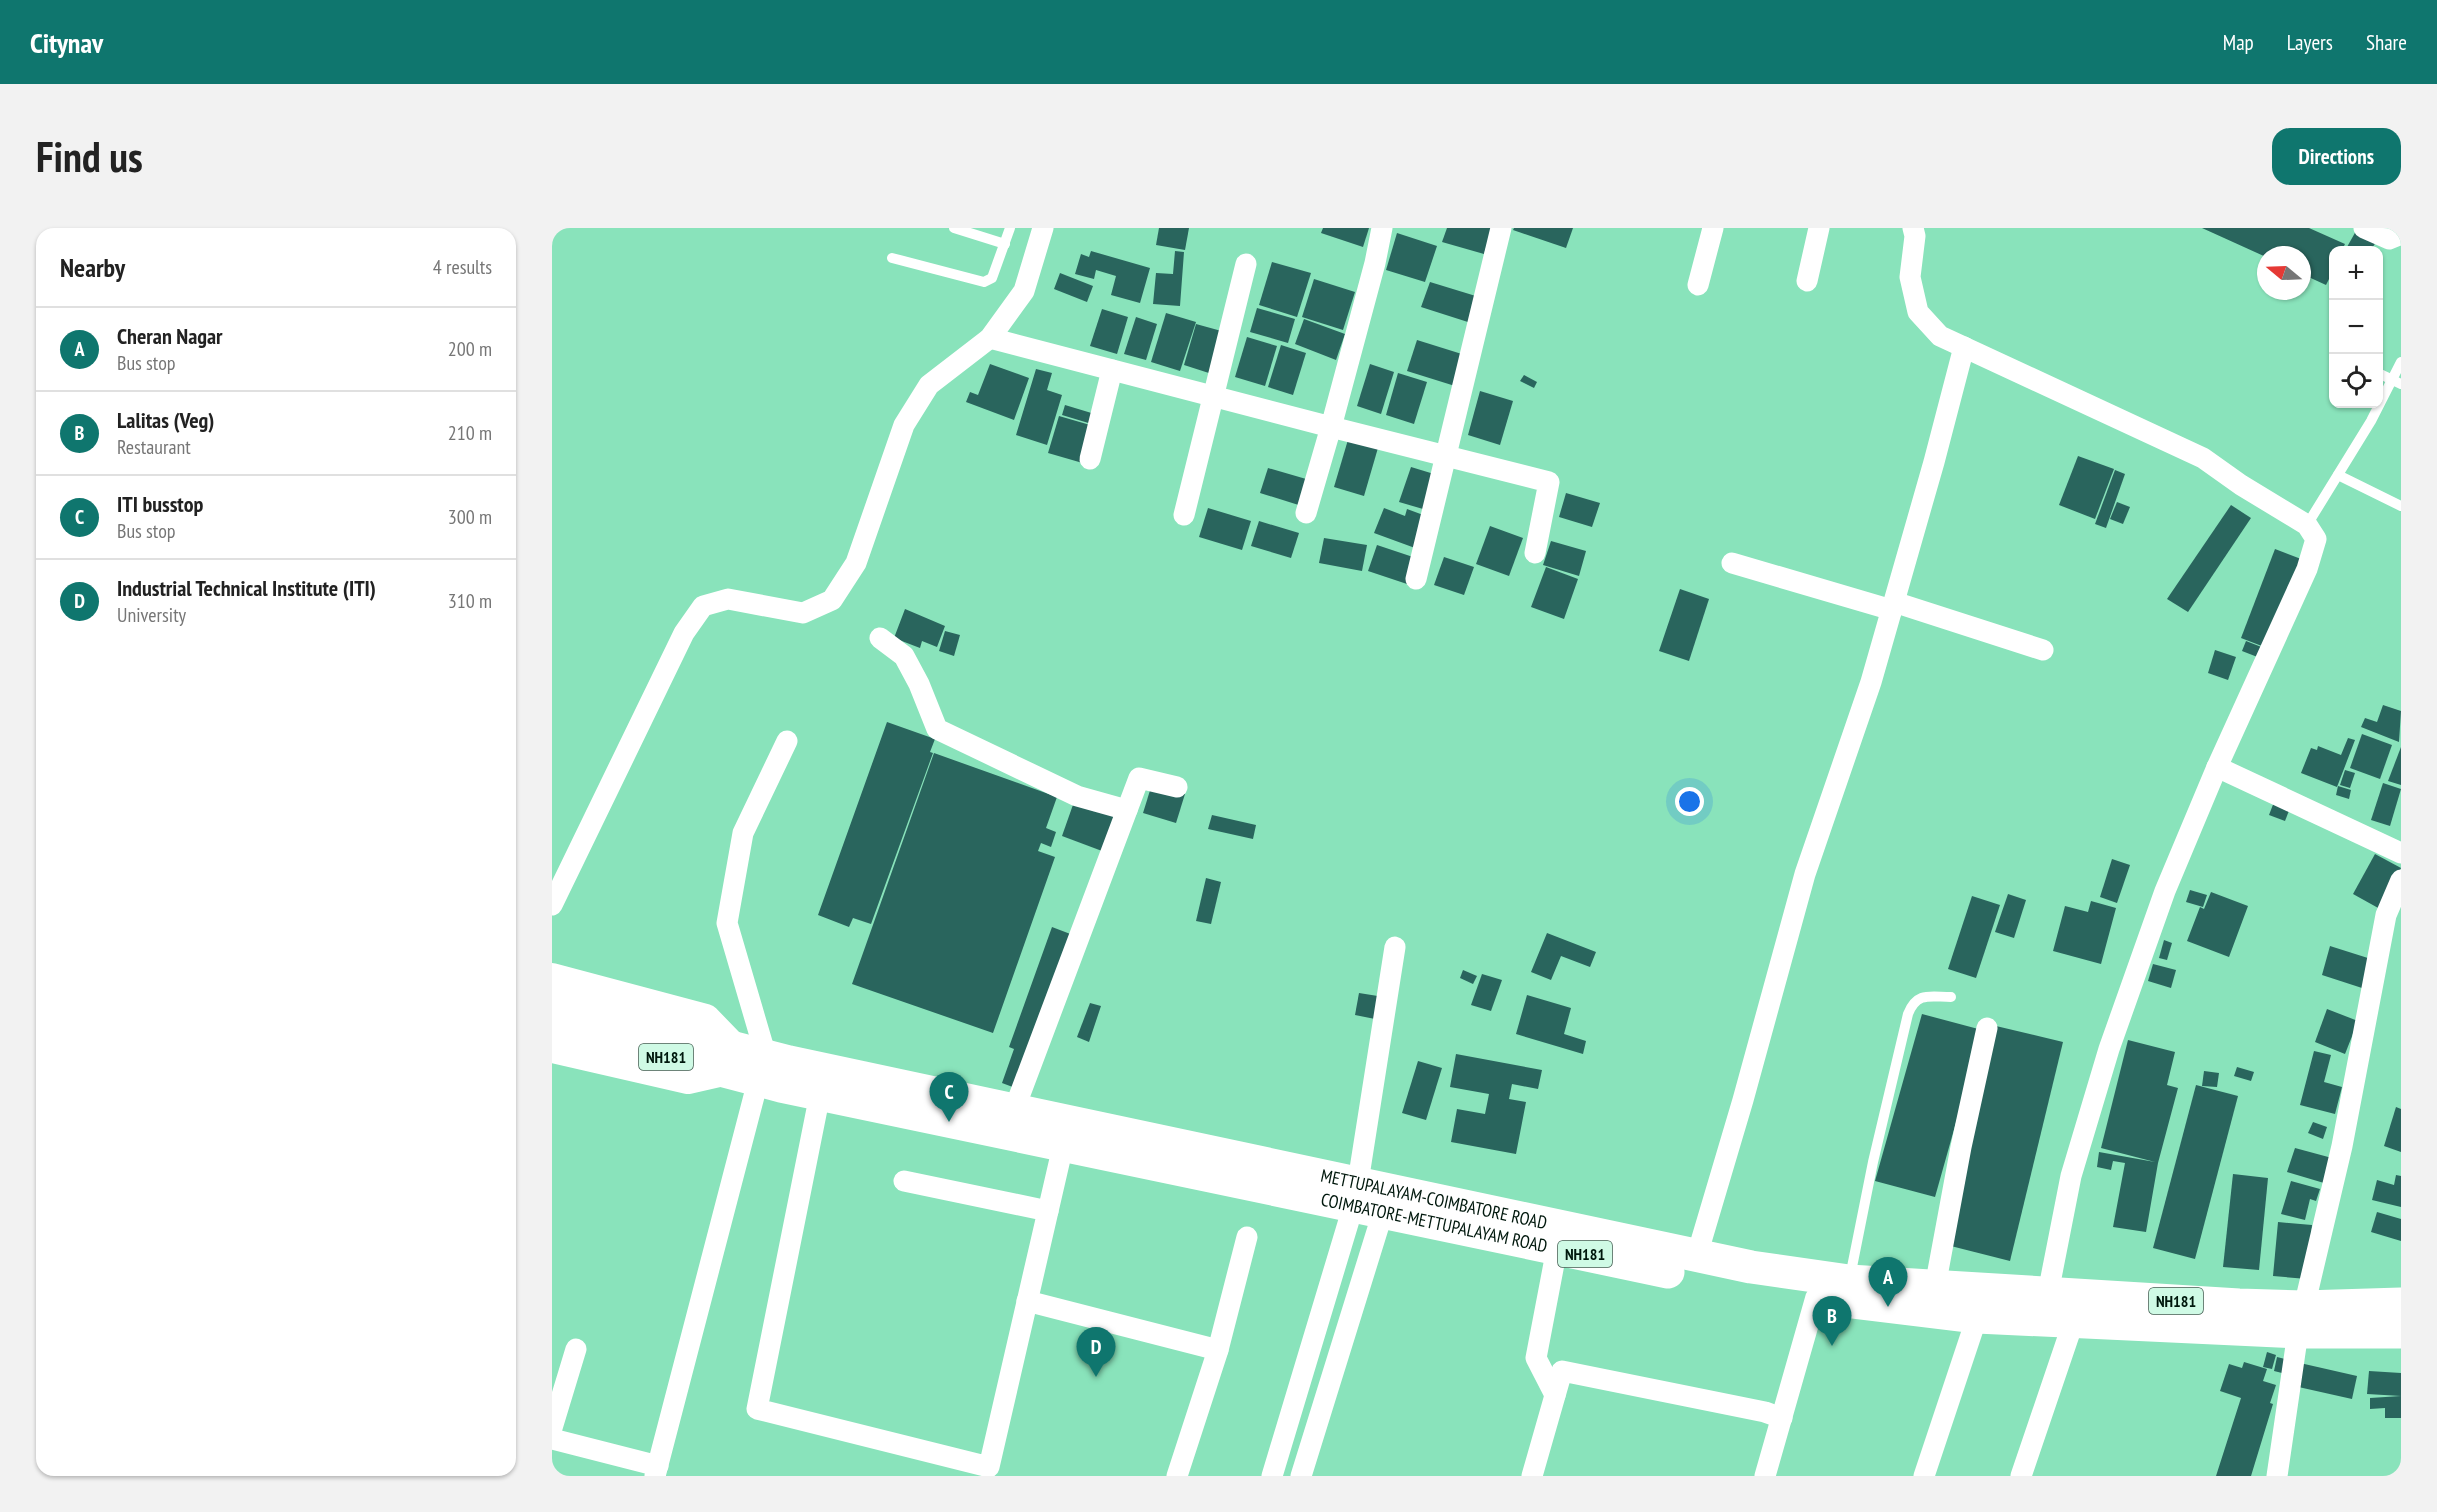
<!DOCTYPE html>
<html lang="en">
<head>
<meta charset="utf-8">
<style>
	body { margin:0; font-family:"PT Sans Narrow",sans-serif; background:#f2f2f2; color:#222 }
	.controls { position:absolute; right:18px; top:18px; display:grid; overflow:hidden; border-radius:12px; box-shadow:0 2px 4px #0004 }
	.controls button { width:54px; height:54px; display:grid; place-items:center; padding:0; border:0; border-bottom:2px solid #e0e0e0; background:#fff; color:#222; font:30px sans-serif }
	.compass { position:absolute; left:1705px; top:18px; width:54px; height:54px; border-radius:50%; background:#fff; box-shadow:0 2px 4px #0004; rotate:289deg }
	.you { position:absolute; left:1138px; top:574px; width:21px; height:21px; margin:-15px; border:4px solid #fff; border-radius:50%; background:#1a73e8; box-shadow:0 0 0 9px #1a73e833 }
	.badge { display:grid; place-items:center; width:39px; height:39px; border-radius:50%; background:#0f766e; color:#fff; font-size:20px; font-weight:700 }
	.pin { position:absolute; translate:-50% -50px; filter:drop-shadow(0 2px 3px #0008) }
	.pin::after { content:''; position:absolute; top:32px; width:21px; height:18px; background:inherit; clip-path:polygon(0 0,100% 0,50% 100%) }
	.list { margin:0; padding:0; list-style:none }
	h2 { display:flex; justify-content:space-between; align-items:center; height:78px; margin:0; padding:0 24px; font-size:26px }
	h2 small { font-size:20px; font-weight:400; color:#767676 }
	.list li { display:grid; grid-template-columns:39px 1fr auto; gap:18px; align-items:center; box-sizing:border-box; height:84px; padding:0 24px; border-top:2px solid #e0e0e0 }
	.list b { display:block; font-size:22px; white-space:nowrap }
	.list p { margin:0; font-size:20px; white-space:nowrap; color:#767676 }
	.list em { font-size:20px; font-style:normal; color:#767676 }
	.icon { flex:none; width:33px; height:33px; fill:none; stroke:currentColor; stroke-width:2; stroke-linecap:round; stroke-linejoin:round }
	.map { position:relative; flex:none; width:1849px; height:1248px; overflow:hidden; border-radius:18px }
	header { display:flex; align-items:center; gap:36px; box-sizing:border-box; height:84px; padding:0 30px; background:#0f766e; color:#fff }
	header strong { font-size:28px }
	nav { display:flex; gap:33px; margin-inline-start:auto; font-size:21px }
	.intro { display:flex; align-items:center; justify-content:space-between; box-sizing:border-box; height:144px; padding:0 36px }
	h1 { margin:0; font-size:42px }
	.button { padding:15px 27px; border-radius:18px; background:#0f766e; color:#fff; font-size:21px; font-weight:700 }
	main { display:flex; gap:36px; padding:0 36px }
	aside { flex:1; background:#fff; border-radius:18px; box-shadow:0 2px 4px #0004 }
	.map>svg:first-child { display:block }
	.building { fill:#29655d }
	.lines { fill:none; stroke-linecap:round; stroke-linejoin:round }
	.lane { stroke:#fff; stroke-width:10 }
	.street { stroke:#fff; stroke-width:21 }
	.secondary { stroke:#fff; stroke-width:28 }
	.highway { stroke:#fff; stroke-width:33 }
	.labels { text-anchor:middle; stroke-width:6; stroke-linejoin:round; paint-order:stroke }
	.shield { fill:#cffae5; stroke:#3e5c4e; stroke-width:1.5 }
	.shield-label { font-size:16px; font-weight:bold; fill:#00180d }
	.street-label { font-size:18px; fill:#00180d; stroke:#cffae5 }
</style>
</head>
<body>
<header>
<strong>Citynav</strong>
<nav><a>Map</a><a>Layers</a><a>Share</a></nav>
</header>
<div class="intro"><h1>Find us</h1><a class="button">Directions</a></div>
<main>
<aside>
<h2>Nearby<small>4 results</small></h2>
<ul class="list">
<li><span class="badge">A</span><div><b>Cheran Nagar</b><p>Bus stop</p></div><em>200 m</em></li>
<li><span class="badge">B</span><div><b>Lalitas (Veg)</b><p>Restaurant</p></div><em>210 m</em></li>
<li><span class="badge">C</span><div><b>ITI busstop</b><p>Bus stop</p></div><em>300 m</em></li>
<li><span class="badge">D</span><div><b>Industrial Technical Institute (ITI)</b><p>University</p></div><em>310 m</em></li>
</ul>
</aside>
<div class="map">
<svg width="1849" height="1248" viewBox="0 0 1849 1248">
	<rect width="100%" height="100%" fill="#89e3bb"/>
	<g class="building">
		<path d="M 607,0 L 637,0 L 633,22 L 604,17 Z"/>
		<path d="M 771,0 L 817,0 L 811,19 L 769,5 Z"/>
		<path d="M 895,0 L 940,0 L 932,26 L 890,14 Z"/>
		<path d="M 962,0 L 1021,0 L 1014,20 L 961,2 Z"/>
		<path d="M 1650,0 L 1757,0 L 1793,16 L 1790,22 L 1782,22 L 1782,41 L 1774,57 L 1750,46 L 1750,27 L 1714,27 L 1714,29 Z"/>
		<path d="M 1804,3 L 1824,14 L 1819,22 L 1802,22 L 1795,19 Z"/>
		<path d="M 845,5 L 885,18 L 873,54 L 834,42 Z"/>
		<path d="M 539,23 L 598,40 L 588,75 L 559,67 L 564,48 L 544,42 L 542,51 L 523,46 L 529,26 L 537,29 Z"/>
		<path d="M 623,23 L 632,24 L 628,78 L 601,76 L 604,45 L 621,46 Z"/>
		<path d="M 720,34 L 759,45 L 745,89 L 707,77 Z"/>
		<path d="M 508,45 L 541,58 L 535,74 L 502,61 Z"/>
		<path d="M 762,51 L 803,64 L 791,102 L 750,89 Z"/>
		<path d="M 878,54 L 927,69 L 919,95 L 869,79 Z"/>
		<path d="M 705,80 L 743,91 L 736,115 L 698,104 Z"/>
		<path d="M 550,81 L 576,89 L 565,126 L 538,118 Z"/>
		<path d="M 614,85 L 644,94 L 628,143 L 599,134 Z"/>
		<path d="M 584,89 L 605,96 L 594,132 L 572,126 Z"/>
		<path d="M 752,91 L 793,106 L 784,132 L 743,116 Z"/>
		<path d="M 644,96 L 673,104 L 660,146 L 632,137 Z"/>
		<path d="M 695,109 L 725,118 L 713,158 L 683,149 Z"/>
		<path d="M 865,112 L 913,127 L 903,158 L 855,143 Z"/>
		<path d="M 729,117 L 754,125 L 741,167 L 716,159 Z"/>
		<path d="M 438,136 L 477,150 L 462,192 L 414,174 L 418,164 L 426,167 Z"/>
		<path d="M 818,136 L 842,144 L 829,186 L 805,178 Z"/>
		<path d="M 484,141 L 500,145 L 495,162 L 510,167 L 495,217 L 464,207 Z"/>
		<path d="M 846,145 L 875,154 L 862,196 L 834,187 Z"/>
		<path d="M 972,147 L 985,154 L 982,160 L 968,153 Z"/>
		<path d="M 928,163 L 961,173 L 948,217 L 916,207 Z"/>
		<path d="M 513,177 L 546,187 L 543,197 L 510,187 Z"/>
		<path d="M 507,188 L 545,199 L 534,236 L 496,225 Z"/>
		<path d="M 798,205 L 828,213 L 812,268 L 782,259 Z"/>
		<path d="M 1526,228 L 1562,241 L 1543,291 L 1507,277 Z"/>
		<path d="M 859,239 L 882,246 L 871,281 L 847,274 Z"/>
		<path d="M 716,240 L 761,253 L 753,279 L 708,265 Z"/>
		<path d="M 1563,242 L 1573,246 L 1554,300 L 1543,296 Z"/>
		<path d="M 1014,265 L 1048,275 L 1040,299 L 1007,289 Z"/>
		<path d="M 1565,274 L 1578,279 L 1571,296 L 1558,291 Z"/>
		<path d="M 1679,277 L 1699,290 L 1636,384 L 1615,371 Z"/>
		<path d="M 656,280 L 699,293 L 690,322 L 647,309 Z"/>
		<path d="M 832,280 L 853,288 L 855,281 L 874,288 L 863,320 L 822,305 Z"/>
		<path d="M 707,293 L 747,305 L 739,330 L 699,318 Z"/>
		<path d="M 938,298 L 971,310 L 957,348 L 924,336 Z"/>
		<path d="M 772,310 L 815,317 L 810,343 L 767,335 Z"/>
		<path d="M 999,313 L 1034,323 L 1027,348 L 991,337 Z"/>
		<path d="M 825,317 L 864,330 L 855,356 L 816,343 Z"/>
		<path d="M 1723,321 L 1749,331 L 1715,420 L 1689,410 Z"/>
		<path d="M 892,329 L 922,339 L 912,367 L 882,357 Z"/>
		<path d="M 994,339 L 1026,351 L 1012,391 L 979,379 Z"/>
		<path d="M 1128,361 L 1157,371 L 1137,433 L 1107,423 Z"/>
		<path d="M 353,381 L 393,398 L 385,419 L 370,413 L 368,420 L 342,410 Z"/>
		<path d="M 393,403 L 408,407 L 402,428 L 387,423 Z"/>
		<path d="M 1694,413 L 1712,420 L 1708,430 L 1690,423 Z"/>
		<path d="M 1663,422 L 1684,429 L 1676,452 L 1656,445 Z"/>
		<path d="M 1831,477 L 1849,483 L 1847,514 L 1809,499 L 1813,490 L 1825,494 Z"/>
		<path d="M 335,494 L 383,511 L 378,524 L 381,525 L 319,696 L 301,690 L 297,699 L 266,687 Z"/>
		<path d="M 1810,506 L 1840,517 L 1828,551 L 1798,540 Z"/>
		<path d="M 1796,510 L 1803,512 L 1785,559 L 1749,545 L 1759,520 L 1765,522 L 1766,518 L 1789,527 Z"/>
		<path d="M 1849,519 L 1849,557 L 1836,553 Z"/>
		<path d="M 382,525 L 505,569 L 494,600 L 504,604 L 499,619 L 489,615 L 486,623 L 503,629 L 441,805 L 300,756 Z"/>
		<path d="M 1793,542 L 1803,545 L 1798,560 L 1788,557 Z"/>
		<path d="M 1831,555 L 1849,561 L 1838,598 L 1819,592 Z"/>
		<path d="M 600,556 L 633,566 L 624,595 L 591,585 Z"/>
		<path d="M 1786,558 L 1799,562 L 1797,571 L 1784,567 Z"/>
		<path d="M 523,571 L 564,587 L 550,623 L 510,608 Z"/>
		<path d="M 1722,574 L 1738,580 L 1733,593 L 1717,587 Z"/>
		<path d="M 660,587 L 704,597 L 701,611 L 656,601 Z"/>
		<path d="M 1823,626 L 1849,640 L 1828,681 L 1801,666 Z"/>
		<path d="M 1560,631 L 1578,637 L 1565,675 L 1548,669 Z"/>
		<path d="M 654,650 L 669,654 L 659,696 L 644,693 Z"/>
		<path d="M 1638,662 L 1655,667 L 1651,679 L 1634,674 Z"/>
		<path d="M 1659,664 L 1696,678 L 1677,729 L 1635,713 L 1648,679 L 1652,681 Z"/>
		<path d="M 1456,666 L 1474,672 L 1462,710 L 1443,704 Z"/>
		<path d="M 1420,668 L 1448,677 L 1424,750 L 1396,741 Z"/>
		<path d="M 1539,673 L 1564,680 L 1549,736 L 1501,723 L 1513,678 L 1536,684 Z"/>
		<path d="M 500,699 L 521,707 L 466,861 L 450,855 L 462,821 L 457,819 Z"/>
		<path d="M 995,705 L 1044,724 L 1038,739 L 1009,728 L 999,752 L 979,744 Z"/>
		<path d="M 1612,712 L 1620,715 L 1615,732 L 1607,730 Z"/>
		<path d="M 1778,718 L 1819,731 L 1810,760 L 1770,747 Z"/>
		<path d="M 1601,736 L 1624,742 L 1619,760 L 1596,753 Z"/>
		<path d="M 911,742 L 925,748 L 921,756 L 908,750 Z"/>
		<path d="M 930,746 L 950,752 L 939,783 L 919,777 Z"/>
		<path d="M 807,765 L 832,769 L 828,792 L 803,787 Z"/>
		<path d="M 975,767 L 1019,780 L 1012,806 L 1034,813 L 1031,826 L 964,806 Z"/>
		<path d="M 538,775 L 549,778 L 537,814 L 525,809 Z"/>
		<path d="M 1775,781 L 1806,793 L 1793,826 L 1763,814 Z"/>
		<path d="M 1370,786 L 1430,802 L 1383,969 L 1323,953 Z"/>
		<path d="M 1444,798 L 1511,814 L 1458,1033 L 1391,1016 Z"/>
		<path d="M 1576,812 L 1623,824 L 1615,857 L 1626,860 L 1606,935 L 1594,1004 L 1561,999 L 1573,935 L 1561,933 L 1559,942 L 1545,939 L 1547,924 L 1603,934 L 1549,920 Z"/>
		<path d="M 1762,823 L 1779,827 L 1772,854 L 1790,859 L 1783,886 L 1748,877 Z"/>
		<path d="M 904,826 L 990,842 L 986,861 L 960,856 L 957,871 L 974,874 L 964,926 L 899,914 L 905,881 L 933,886 L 937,866 L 898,859 Z"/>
		<path d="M 866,833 L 890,840 L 874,892 L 850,885 Z"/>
		<path d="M 1685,839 L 1702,844 L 1699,853 L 1682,848 Z"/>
		<path d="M 1652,843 L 1667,845 L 1665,859 L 1650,858 Z"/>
		<path d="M 1644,857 L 1686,868 L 1643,1031 L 1601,1020 Z"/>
		<path d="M 1844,879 L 1849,881 L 1849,924 L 1832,918 Z"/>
		<path d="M 1761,894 L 1775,899 L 1771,911 L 1756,905 Z"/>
		<path d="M 1743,920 L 1780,930 L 1772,955 L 1735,944 Z"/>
		<path d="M 1681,946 L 1716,950 L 1707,1042 L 1671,1039 Z"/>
		<path d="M 1844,947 L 1849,948 L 1849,979 L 1820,972 L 1825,952 L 1842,957 Z"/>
		<path d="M 1739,953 L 1768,961 L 1764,973 L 1758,971 L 1753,992 L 1729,986 Z"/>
		<path d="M 1825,984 L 1849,991 L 1849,1013 L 1819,1004 Z"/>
		<path d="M 1726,994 L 1760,997 L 1755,1051 L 1721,1048 Z"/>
		<path d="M 1715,1124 L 1724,1127 L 1720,1141 L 1711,1139 Z"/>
		<path d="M 1725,1129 L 1737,1132 L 1734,1146 L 1722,1143 Z"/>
		<path d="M 1692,1134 L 1715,1141 L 1711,1153 L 1724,1157 L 1718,1175 L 1721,1176 L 1699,1248 L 1664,1248 L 1689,1170 L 1668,1163 L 1677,1136 L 1690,1140 Z"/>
		<path d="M 1748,1135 L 1805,1148 L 1800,1171 L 1742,1158 Z"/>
		<path d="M 1817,1143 L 1849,1145 L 1849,1168 L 1815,1166 Z"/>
		<path d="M 1849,1168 L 1849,1190 L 1833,1190 L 1833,1180 L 1818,1181 L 1818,1170 Z"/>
	</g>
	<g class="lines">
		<g class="lane">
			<path d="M 402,0 L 453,16"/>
			<path d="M 340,30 L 432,54 L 440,50 L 458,0"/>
			<path d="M 1826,145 L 1849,156"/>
			<path d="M 1786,247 L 1849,278"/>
			<path d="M 1755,297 L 1819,193 L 1849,134"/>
			<path d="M 1298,1049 L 1321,934 L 1356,786 C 1365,763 1379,769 1399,769"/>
		</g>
		<g class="street">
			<path d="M 1361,0 L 1363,8 L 1358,49 L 1366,84 L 1388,108 L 1651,230 L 1689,257 L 1755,297 L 1764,311 L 1755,341 L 1665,539 L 1613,663 L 1557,821 L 1519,948 L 1496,1065"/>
			<path d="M 1812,0 L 1837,11 L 1849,6"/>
			<path d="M 1255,53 L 1267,0"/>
			<path d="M 1146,57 L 1161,0"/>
			<path d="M 438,110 L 779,199 L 823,35 L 830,0"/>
			<path d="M 538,231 L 560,142"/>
			<path d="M 754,285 L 779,199 L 997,254 L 983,325"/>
			<path d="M 632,287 L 694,36"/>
			<path d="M 1180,335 L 1340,382"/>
			<path d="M 864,351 L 949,0"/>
			<path d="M 1342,374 L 1491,422"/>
			<path d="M 328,410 L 352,428 L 367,456 L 385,501 L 525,568 L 575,582"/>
			<path d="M 1665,539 L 1849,625"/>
			<path d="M 0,677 L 132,405 L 151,378 L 176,371 L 251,385 L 280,372 L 304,335 L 352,197 L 377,157 L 438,110 L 472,63 L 491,0"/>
			<path d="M 214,828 L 175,695 L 191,605 L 235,513"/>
			<path d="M 268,866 L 205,1181 L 437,1239 L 511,918"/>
			<path d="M 462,882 L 587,550 L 625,559"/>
			<path d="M 352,953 L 496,983"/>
			<path d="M 806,954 L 843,719"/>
			<path d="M 1145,1027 L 1191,872 L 1253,646 L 1319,454 L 1382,234 L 1412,119"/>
			<path d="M 1383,1059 L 1409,919 L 1435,800"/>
			<path d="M 475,1073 L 666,1122"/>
			<path d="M 1752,1079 L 1790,918 L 1834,687 L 1849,652"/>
			<path d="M 1003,1167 L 984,1130 L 1005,1020"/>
			<path d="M 0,1200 L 24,1121"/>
			<path d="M 0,1211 L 106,1238"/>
			<path d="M 103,1248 L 206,853"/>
			<path d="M 625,1248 L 666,1122 L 695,1009"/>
			<path d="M 720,1248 L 801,979"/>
			<path d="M 749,1248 L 831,984"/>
			<path d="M 980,1248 L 1010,1143 L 1213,1184 L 1230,1190"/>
			<path d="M 1213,1248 L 1264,1069"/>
			<path d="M 1372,1248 L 1425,1089 L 1426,1077"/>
			<path d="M 1469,1248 L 1522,1092"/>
			<path d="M 1725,1248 L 1746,1104"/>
		</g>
		<g class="secondary">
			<path d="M 0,749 L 154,790 L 184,821"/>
			<path d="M 0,821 L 136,852 L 171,844"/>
		</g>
		<g class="highway">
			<path id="s1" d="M 0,773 L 237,834 L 1199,1039 L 1297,1053 L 1687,1077 L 1752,1079 L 1849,1076"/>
			<path id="s2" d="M 0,798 L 229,858 L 1116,1044"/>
			<path d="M 1285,1072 L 1425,1089 L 1746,1104 L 1849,1104"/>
		</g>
	</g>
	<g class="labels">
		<g class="shield">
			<rect x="87" y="816" width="54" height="26" rx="4.5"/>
			<rect x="1006" y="1013" width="54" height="26" rx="4.5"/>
			<rect x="1597" y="1060" width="54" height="26" rx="4.5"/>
		</g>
		<g class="shield-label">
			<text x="114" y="835">NH181</text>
			<text x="1033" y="1032">NH181</text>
			<text x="1624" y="1079">NH181</text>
		</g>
		<g class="street-label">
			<text dy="6" stroke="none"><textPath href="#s1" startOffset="904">METTUPALAYAM-COIMBATORE ROAD</textPath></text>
			<text dy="6" stroke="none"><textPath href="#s2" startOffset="904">COIMBATORE-METTUPALAYAM ROAD</textPath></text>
		</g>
	</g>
</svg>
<div class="controls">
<button>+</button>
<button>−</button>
<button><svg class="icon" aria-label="locate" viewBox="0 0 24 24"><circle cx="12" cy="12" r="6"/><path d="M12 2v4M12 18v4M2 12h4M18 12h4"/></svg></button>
</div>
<svg class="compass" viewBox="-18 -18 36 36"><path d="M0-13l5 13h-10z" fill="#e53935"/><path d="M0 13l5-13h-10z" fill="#767676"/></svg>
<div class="you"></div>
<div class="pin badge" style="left:1336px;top:1079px">A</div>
<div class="pin badge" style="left:1280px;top:1118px">B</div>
<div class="pin badge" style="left:397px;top:894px">C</div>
<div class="pin badge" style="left:544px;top:1149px">D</div>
</div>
</main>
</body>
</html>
